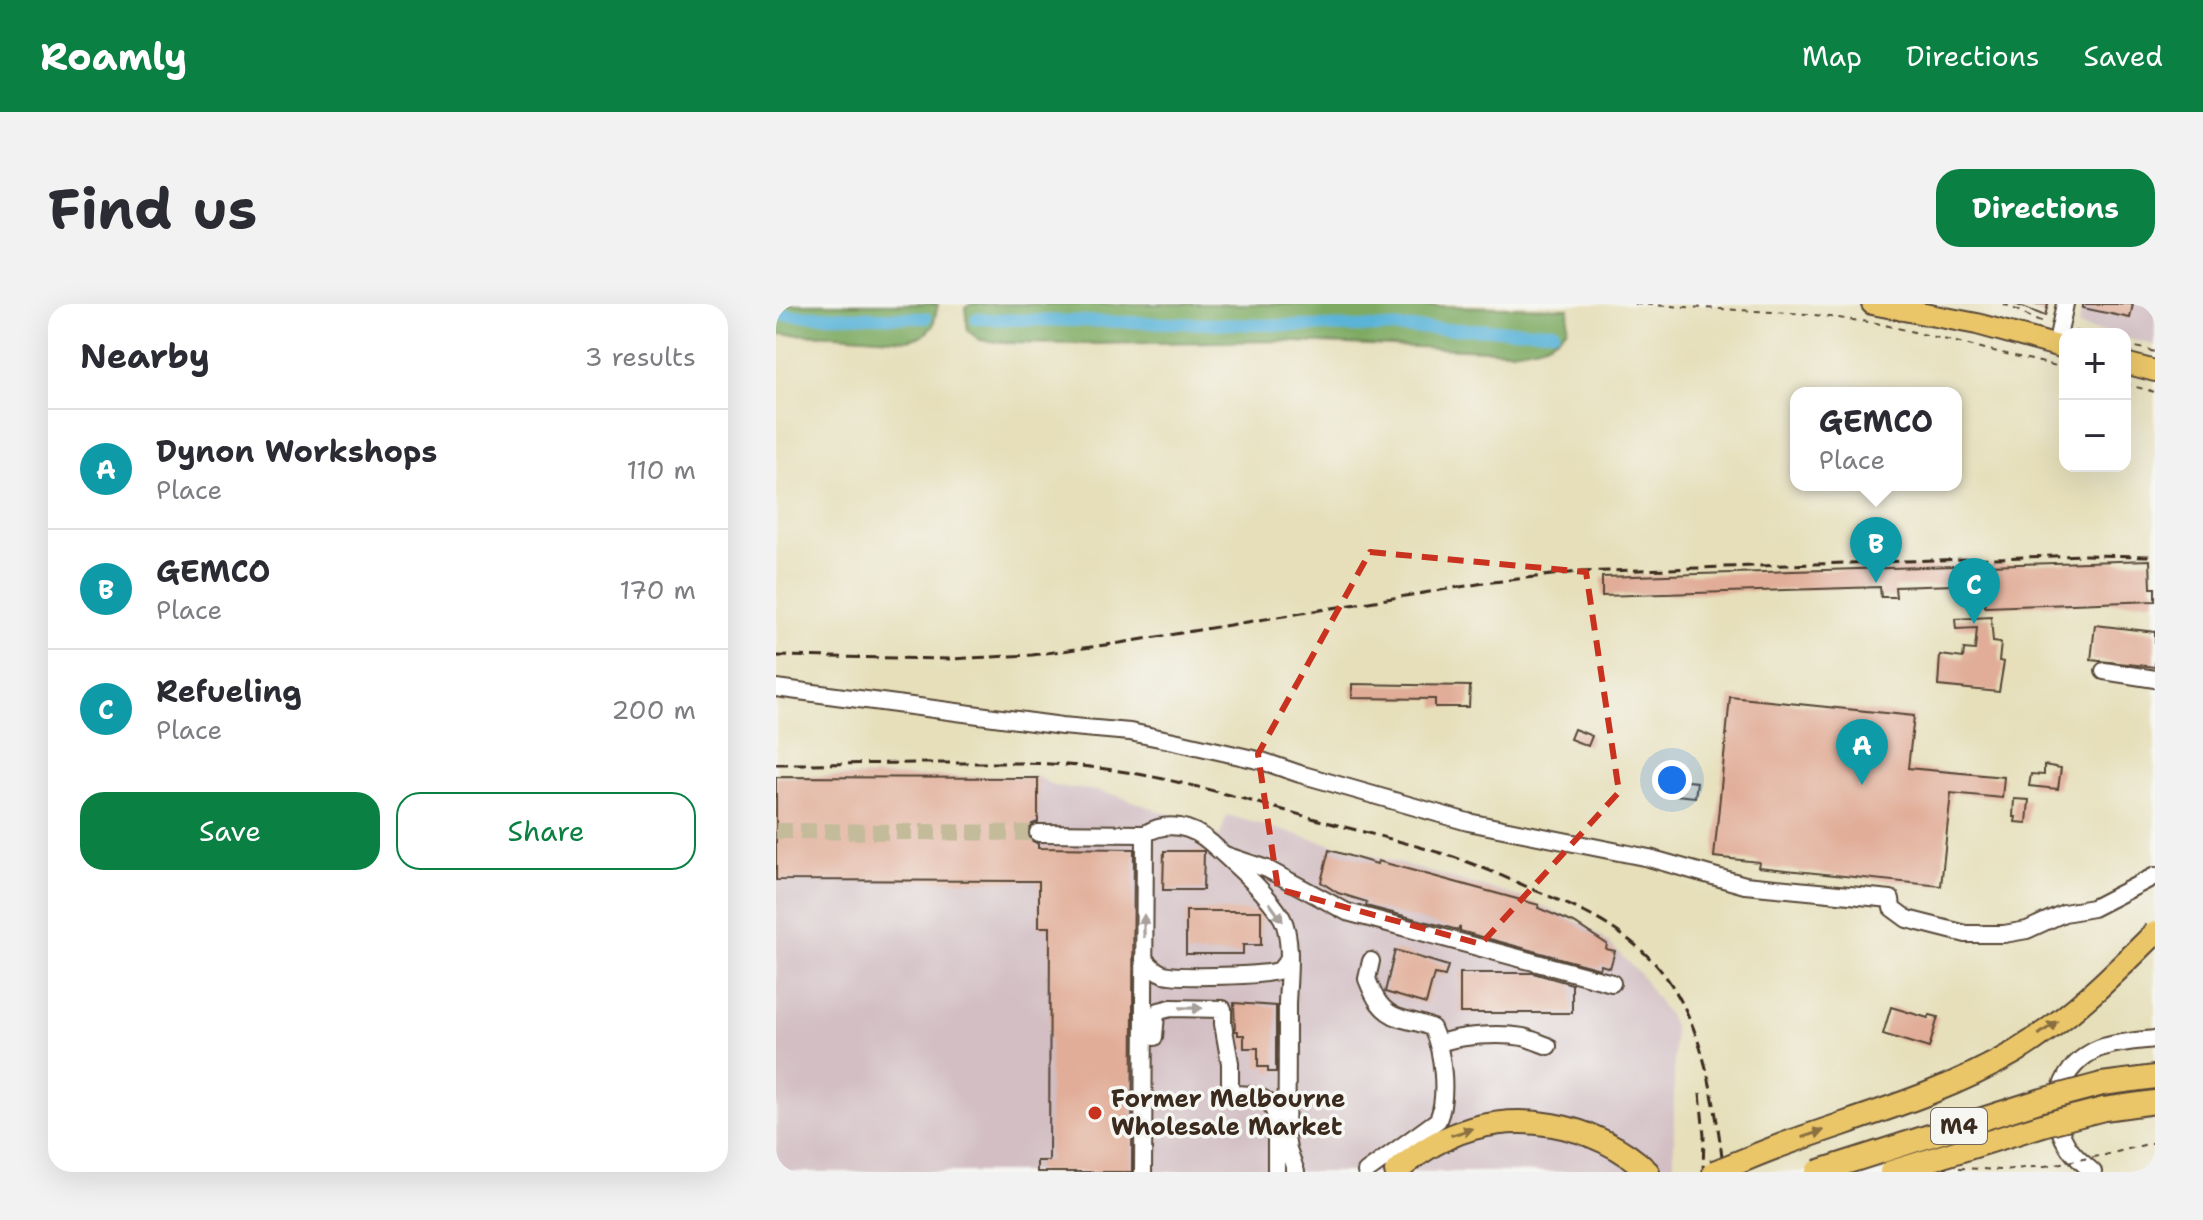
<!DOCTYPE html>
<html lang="en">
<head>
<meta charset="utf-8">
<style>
	body { margin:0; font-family:"Shantell Sans",sans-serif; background:#f2f2f3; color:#2b2b33 }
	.controls { position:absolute; right:24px; top:24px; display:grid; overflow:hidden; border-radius:16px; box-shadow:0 8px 32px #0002 }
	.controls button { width:72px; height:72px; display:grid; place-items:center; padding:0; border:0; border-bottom:2px solid #e1e1e2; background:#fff; color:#2b2b33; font:40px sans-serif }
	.you { position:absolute; left:896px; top:476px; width:28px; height:28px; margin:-20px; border:6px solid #fff; border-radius:50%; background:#1a73e8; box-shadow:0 0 0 12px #1a73e833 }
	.badge { display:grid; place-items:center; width:52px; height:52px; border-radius:50%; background:#0b8043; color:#fff; font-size:26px; font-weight:700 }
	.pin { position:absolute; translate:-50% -66px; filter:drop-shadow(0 2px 4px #0008) }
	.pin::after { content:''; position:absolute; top:42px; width:28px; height:24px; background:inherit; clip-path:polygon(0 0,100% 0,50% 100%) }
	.popup { position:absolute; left:1014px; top:83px; width:172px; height:104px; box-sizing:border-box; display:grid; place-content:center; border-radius:16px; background:#fff; filter:drop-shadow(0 2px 6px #0005); font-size:26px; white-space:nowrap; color:#7c7c81 }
	.popup b { font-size:30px; color:#2b2b33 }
	.popup::after { content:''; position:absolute; left:50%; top:100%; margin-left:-16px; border:16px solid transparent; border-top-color:#fff }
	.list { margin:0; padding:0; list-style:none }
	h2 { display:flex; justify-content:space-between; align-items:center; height:104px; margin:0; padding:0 32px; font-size:34px }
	h2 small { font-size:26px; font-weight:400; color:#7c7c81 }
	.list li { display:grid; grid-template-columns:52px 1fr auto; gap:24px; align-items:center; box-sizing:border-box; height:120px; padding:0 32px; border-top:2px solid #e1e1e2 }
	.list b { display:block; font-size:30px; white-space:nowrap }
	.list p { margin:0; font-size:26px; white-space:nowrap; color:#7c7c81 }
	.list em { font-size:26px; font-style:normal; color:#7c7c81 }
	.actions { display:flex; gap:16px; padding:24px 32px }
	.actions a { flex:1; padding:18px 0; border:2px solid #0b8043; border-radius:24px; text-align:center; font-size:28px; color:#0b8043 }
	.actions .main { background:#0b8043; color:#fff }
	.map { position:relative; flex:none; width:1379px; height:868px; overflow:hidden; border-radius:24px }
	header { display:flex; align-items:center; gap:48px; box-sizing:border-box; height:112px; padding:0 40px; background:#0b8043; color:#fff }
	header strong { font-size:38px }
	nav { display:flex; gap:44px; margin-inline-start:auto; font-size:28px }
	.intro { display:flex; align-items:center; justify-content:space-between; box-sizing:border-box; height:192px; padding:0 48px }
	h1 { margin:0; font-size:56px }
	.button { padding:20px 36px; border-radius:24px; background:#0b8043; color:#fff; font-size:28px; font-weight:700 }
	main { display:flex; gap:48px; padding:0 48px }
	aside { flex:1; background:#fff; border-radius:24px; box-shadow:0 8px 32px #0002 }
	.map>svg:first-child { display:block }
	.industrial { fill:#d2bec3 }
	.forest { fill:#7eaa62; stroke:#5c6a40; stroke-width:2 }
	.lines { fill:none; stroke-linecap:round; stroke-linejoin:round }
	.canal { stroke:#5ab4d8; stroke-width:12 }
	.building { fill:#e1ad98 }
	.minor-tunnel { stroke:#c4bb9b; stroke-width:16; stroke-dasharray:16 8; stroke-linecap:butt }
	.minor-casing { stroke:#554535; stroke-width:20 }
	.major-casing { stroke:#554535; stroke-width:24 }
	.highway-casing { stroke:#554535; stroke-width:26 }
	.path { stroke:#554535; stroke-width:2; stroke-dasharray:6 6; stroke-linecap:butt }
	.minor { stroke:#fff; stroke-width:16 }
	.major { stroke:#ebc669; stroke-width:20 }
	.highway { stroke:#ebc669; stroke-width:22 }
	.rail { stroke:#3b2a1e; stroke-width:3; stroke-dasharray:12 6; stroke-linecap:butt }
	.highway-bridge-casing { stroke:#554535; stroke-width:26; stroke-linecap:butt }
	.path-bridge { stroke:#554535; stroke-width:2; stroke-dasharray:6 6; stroke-linecap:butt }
	.highway-bridge { stroke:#ebc669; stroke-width:22 }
	.oneway { fill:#a79f9a }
	.oneway2 { fill:#8a7040 }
	.marked { fill:none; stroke:#c8321e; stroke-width:6; stroke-dasharray:16 10; stroke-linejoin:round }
	.poi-dot { fill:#c8321e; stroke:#f6f6f2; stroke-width:3 }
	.labels { text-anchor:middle; stroke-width:7; stroke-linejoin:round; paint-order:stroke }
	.shield { fill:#f6f6f2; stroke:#73675e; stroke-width:2 }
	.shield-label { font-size:22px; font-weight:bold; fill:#3b2a1e }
	.poi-label { font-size:24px; font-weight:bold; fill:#3b2a1e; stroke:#f6f6f2; text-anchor:start }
</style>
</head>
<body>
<header>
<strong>Roamly</strong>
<nav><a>Map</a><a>Directions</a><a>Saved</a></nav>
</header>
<div class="intro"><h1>Find us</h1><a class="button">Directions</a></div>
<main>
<aside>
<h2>Nearby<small>3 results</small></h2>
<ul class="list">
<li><span class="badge" style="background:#0f9aa8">A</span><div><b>Dynon Workshops</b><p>Place</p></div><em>110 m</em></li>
<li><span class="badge" style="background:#0f9aa8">B</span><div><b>GEMCO</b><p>Place</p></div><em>170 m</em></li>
<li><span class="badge" style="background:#0f9aa8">C</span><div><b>Refueling</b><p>Place</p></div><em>200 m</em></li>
</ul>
<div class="actions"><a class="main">Save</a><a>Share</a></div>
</aside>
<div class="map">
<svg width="1379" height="868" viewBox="0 0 1379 868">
	<rect width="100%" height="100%" fill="#f6f6f2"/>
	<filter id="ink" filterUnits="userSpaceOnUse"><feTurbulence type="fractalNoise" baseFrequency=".0125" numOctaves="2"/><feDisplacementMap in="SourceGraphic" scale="16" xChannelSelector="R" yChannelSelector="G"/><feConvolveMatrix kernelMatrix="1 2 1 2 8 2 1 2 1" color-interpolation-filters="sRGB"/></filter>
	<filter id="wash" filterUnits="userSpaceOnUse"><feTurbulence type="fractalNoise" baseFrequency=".006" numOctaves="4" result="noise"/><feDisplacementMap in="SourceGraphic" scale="32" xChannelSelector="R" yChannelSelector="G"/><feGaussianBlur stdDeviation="1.8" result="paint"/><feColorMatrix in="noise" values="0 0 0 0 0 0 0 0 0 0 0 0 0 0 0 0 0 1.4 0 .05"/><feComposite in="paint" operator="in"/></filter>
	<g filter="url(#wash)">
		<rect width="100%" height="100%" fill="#e6dfba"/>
		<g class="industrial">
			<path d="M 1307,0 L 1379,0 L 1379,41 L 1349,34 L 1349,30 L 1334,30 L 1302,22 Z"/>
			<path d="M 0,472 L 263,473 L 277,482 L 322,487 L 343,492 L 416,519 L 444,532 L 451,511 L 744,593 L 809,621 L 833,639 L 863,669 L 892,711 L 898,724 L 898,868 L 0,868 Z"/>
		</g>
		<g class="forest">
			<path d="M 0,0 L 162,0 L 157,22 L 147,32 L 131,36 L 59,31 L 0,30 Z"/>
			<path d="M 195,0 L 525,0 L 793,4 L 791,24 C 774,43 760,43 735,47 L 497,37 L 313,40 L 233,39 L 204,36 L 192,27 L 189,4 Z"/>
		</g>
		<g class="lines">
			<g class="canal">
				<path d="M 0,11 L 150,14"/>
				<path d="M 200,15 L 778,27"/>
			</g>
		</g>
		<g id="blocks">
			<g class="building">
				<path d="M 1239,0 L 1272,0 L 1269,12 Z"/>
				<path d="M 1307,0 L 1357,0 L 1354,14 L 1307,4 Z"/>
				<path d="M 1374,256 L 1375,284 L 1379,284 L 1379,297 L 1209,303 L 1208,280 L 1119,283 L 1120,293 L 1105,293 L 1104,283 L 826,292 L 826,273 Z"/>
				<path d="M 1215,313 L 1217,338 L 1225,339 L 1223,357 L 1228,358 L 1223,388 L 1162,382 L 1164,351 L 1187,354 L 1188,345 L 1199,346 L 1201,324 L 1180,325 L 1179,315 Z"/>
				<path d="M 1319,321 L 1379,328 L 1379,363 L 1315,356 Z"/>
				<path d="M 576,380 L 694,382 L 693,403 L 659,403 L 659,395 L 576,394 Z"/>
				<path d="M 954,393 L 1138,412 L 1132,464 L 1228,473 L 1226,494 L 1175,489 L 1165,582 L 982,563 L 983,558 L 938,553 Z"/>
				<path d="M 798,425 L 816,432 L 812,442 L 794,435 Z"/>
				<path d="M 1268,461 L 1285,464 L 1282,485 L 1253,482 L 1255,470 L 1268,471 Z"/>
				<path d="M 0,473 L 262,474 L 262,518 L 256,520 L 251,528 L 253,535 L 262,540 L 262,544 L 358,545 L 356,868 L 261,868 L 261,857 L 273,857 L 274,623 L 263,623 L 263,577 L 0,576 Z"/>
				<path d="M 890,475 L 921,478 L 919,493 L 889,490 Z"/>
				<path d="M 1238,495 L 1253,496 L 1251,519 L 1239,518 L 1240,513 L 1237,513 Z"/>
				<path d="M 553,546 L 601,560 L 602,557 L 763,601 L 762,604 L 798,619 L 831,640 L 830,645 L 839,647 L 834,664 L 825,661 L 824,665 L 684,627 L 684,622 L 682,626 L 590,602 L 591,598 L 562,589 L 545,578 Z"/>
				<path d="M 388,547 L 428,547 L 427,586 L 387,586 Z"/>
				<path d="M 410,607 L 485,607 L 485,641 L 467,641 L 467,650 L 410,650 Z"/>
				<path d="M 619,646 L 672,662 L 669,672 L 658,670 L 650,700 L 609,688 Z"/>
				<path d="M 684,669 L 757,669 L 796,680 L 796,709 L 684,709 Z"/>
				<path d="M 458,699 L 500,702 L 500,768 L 492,768 L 492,763 L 482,763 L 482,744 L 468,744 L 468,731 L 462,731 L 462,727 L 459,727 Z"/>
				<path d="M 1115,703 L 1152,714 L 1154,711 L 1162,713 L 1153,744 L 1107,730 Z"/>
			</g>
		</g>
	</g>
	<g filter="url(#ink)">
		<use href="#blocks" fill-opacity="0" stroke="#554535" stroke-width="2"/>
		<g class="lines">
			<path class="minor-tunnel" d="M 0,527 L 262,529"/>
			<g class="minor-casing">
				<g id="minor">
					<path d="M 1280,42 L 1289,0"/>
					<path d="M 1328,367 L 1379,375"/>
					<path d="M 0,384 L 286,422 L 354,428 L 398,437 L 486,457 L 524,470 L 692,518 L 873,554 L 969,581 L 1115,595 L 1116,604 L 1131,615 L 1190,630 L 1228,630 L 1251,626 L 1288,609 L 1317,604 L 1379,572"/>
					<path d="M 262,529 L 369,530"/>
					<path d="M 449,551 L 491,565 L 571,608 L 836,679"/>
					<path d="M 368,655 C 374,661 380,668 388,670 C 401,674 494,672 504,666 C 506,664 510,658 512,656"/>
					<path d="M 378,733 L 380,711 L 383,707 L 395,704 L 447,705 L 447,720 L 454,759 L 454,790 C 474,790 494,790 500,812 L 500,868"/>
					<path d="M 662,740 C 683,731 724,729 747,733 C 755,735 764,739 772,742"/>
					<path d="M 367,868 L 369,530 C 391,516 416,522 435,539 C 457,559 491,588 506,614 C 517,634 512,676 511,699 C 511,743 511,788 510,833 L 512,845 L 520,868"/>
					<path d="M 590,868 L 662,816 C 672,792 667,747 656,724 C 645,718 635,718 624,714 C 605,708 598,693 591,675 L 595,657"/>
					<path d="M 1317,868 C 1308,860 1297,852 1291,841 C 1269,806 1285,759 1324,744 C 1342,738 1361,737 1379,735"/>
				</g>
			</g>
			<g class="major-casing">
				<g id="major">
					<path d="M 1096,0 L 1201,20 L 1289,44"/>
					<path d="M 1349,59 L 1379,67"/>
				</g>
			</g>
			<g class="highway-casing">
				<g id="highway">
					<path d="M 1326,780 L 1379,773"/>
					<path d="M 1328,805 L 1379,798"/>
					<path d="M 620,868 C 635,855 652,842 671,834 C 734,803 822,819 872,868"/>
				</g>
			</g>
			<g class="path">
				<path d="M 859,0 L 1031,10 L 1100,19 L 1289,64"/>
				<path d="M 1227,0 C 1242,5 1254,15 1270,20"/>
				<path d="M 1299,27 L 1310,30"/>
				<path d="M 1349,40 L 1379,48"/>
				<path d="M 1349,80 L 1379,88"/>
				<path d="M 1183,864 L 1226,866 L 1269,862"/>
			</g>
			<use href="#minor" class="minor"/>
			<use href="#major" class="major"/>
			<use href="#highway" class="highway"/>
			<g class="rail">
				<path d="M 0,352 L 173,355 L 256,351 L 344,339 L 708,279 L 802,268 L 1309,251 L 1379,252"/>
				<path d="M 0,460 C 58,460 117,459 175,459 C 217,459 260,458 302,462 C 385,469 463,494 543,516 C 586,528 629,538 671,551 C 700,560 728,573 756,585 C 807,606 856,628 890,673 C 929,726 940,804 948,868"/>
				<path d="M 924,789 L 928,832 L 927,868"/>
			</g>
			<g class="highway-bridge-casing">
				<g id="highway-bridge">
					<path d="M 938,868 C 964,858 991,846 1017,837 C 1093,810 1169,789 1239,748 C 1292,716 1336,672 1379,629"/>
					<path d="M 1041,868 L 1266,796 L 1326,780"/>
					<path d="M 1115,868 L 1270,820 L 1328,805"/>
				</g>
			</g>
			<path class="path-bridge" d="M 1269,862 L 1329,851 L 1379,838"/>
			<use href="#highway-bridge" class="highway-bridge"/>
		</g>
		<defs><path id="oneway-solid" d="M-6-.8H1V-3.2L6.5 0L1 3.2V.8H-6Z" transform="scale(2)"/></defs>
		<g class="oneway">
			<use href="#oneway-solid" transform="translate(500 608) rotate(54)"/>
			<use href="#oneway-solid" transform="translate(368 622) rotate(-90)"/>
			<use href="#oneway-solid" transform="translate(415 704) rotate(1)"/>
		</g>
		<g class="oneway2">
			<use href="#oneway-solid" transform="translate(1272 724) rotate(-36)"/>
			<use href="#oneway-solid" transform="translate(686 828) rotate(-17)"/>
			<use href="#oneway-solid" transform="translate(1037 830) rotate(-18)"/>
		</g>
	</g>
	<path class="marked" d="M 594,248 L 810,268 L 843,488 L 705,640 L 502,585 L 482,450 Z"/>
	<circle class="poi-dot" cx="319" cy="809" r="8"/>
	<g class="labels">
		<rect class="shield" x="1155" y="804" width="56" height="36" rx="6"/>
		<g class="shield-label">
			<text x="1183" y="830">M4</text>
		</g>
		<g class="poi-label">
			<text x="335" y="803">Former Melbourne<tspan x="335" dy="28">Wholesale Market</tspan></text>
		</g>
	</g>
</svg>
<div class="controls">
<button>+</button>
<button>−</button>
</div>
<div class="you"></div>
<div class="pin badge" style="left:1086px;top:481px;background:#0f9aa8">A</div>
<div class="pin badge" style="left:1100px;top:279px;background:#0f9aa8">B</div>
<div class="popup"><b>GEMCO</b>Place</div>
<div class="pin badge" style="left:1198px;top:320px;background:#0f9aa8">C</div>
</div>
</main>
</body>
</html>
